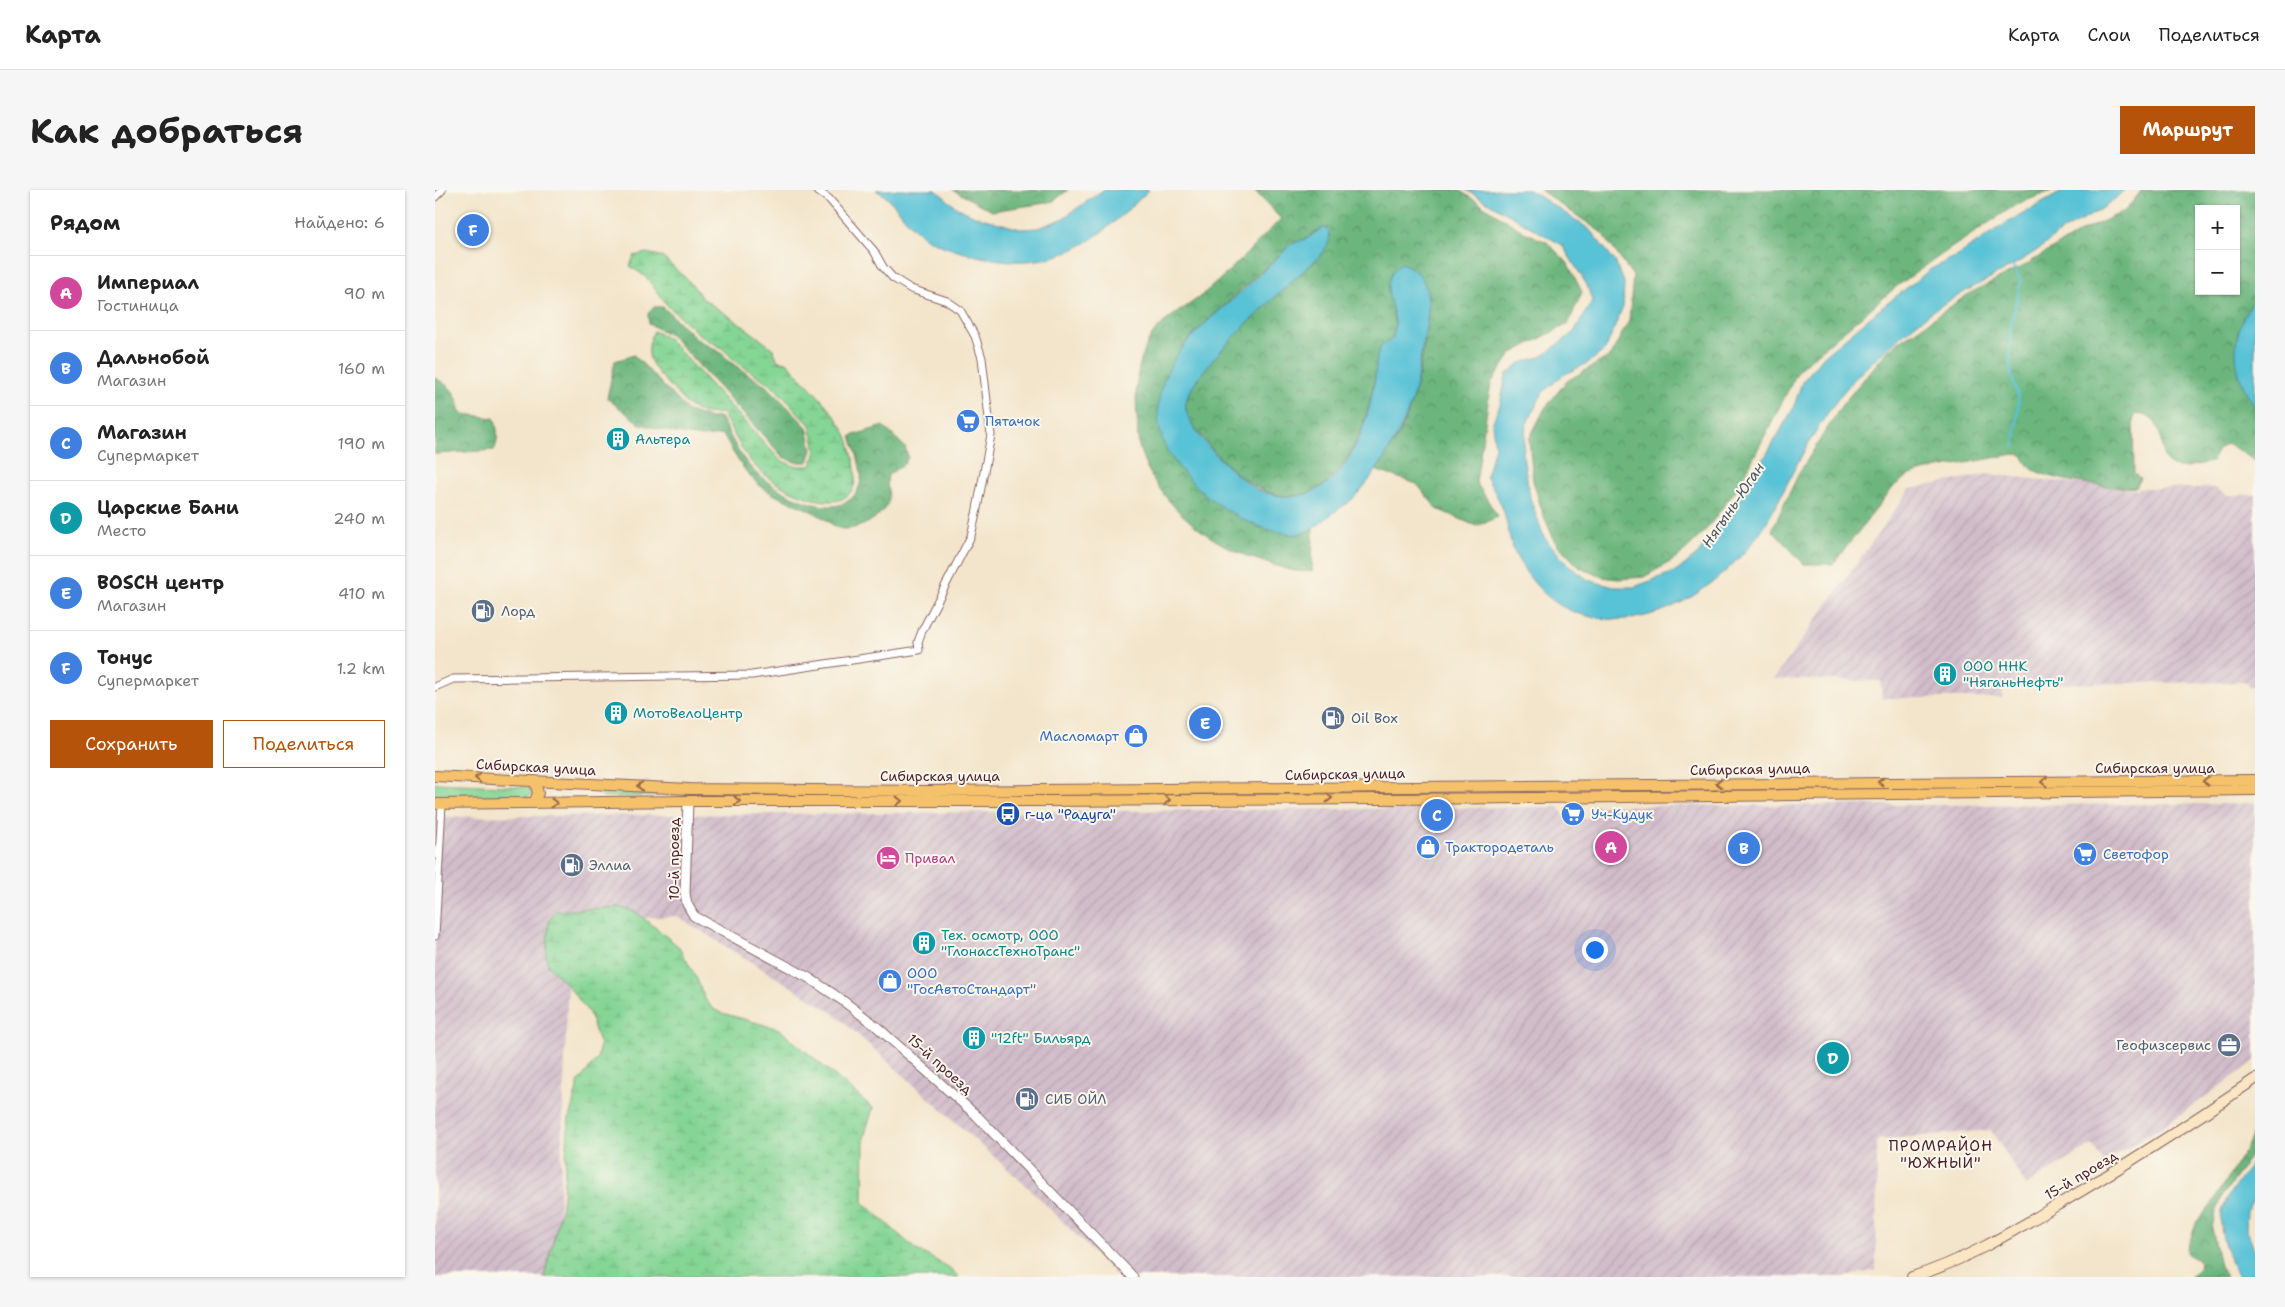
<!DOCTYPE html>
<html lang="ru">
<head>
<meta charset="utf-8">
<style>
	body { margin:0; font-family:"Shantell Sans",sans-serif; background:#f6f6f6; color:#222 }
	.controls { position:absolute; right:15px; top:15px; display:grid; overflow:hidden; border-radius:0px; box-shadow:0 1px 4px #0004 }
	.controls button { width:45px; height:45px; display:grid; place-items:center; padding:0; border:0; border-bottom:1px solid #e0e0e0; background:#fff; color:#222; font:25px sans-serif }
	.you { position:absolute; left:1159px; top:759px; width:18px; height:18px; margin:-12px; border:4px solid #fff; border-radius:50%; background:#1a73e8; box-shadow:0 0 0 8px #1a73e833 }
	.badge { display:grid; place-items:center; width:32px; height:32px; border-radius:50%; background:#b45309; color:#fff; font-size:16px; font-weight:700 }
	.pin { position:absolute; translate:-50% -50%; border:2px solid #fff; box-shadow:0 1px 5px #0006 }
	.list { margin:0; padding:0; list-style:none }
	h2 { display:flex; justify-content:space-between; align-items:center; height:65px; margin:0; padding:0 20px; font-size:21px }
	h2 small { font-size:16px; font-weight:400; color:#767676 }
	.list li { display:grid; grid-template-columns:32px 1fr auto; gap:15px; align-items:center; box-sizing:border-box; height:75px; padding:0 20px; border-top:1px solid #e0e0e0 }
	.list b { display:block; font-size:19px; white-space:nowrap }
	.list p { margin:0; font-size:16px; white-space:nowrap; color:#767676 }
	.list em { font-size:16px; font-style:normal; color:#767676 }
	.actions { display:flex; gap:10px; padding:15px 20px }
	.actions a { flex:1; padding:11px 0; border:1px solid #b45309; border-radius:0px; text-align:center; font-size:18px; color:#b45309 }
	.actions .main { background:#b45309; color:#fff }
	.map { position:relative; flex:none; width:1820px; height:1087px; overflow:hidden; border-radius:0px }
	header { display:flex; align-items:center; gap:30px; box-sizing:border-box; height:70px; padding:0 25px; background:#fff; border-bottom:1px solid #e0e0e0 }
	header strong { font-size:24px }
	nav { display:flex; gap:28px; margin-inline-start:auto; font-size:18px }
	.intro { display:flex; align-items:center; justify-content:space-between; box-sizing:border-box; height:120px; padding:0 30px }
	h1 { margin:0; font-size:35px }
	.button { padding:12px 22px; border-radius:0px; background:#b45309; color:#fff; font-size:18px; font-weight:700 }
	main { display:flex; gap:30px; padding:0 30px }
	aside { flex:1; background:#fff; border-radius:0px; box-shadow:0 1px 4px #0004 }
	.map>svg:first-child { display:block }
	.industrial { fill:url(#industrial-furrows) }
	.grass { fill:url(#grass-tufts); stroke:#687a60 }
	.forest { fill:url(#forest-crowns); stroke:#5b6a54; fill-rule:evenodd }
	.wetland { fill:url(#wetland-marsh); stroke:#687a60 }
	.water { fill:#59c2d6; stroke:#527080 }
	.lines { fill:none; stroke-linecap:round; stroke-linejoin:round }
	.stream { stroke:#59c2d6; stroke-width:2.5 }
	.minor-casing { stroke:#856463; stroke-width:9 }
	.tertiary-casing { stroke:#856463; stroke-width:11 }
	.secondary-casing { stroke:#856463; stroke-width:12 }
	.primary-casing { stroke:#856463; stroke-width:12 }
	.minor { stroke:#fff; stroke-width:7 }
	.tertiary { stroke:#fff; stroke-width:9 }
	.secondary { stroke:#fbe6c4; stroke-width:10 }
	.primary { stroke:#f5c16b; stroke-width:10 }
	.oneway { stroke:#976848 }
	.labels { text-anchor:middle; stroke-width:4; stroke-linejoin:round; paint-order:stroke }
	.shop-label { font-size:14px; fill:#366cbe; stroke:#fbf7ec; text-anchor:start }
	.culture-label { font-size:14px; fill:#0d838f; stroke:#fbf7ec; text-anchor:start }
	.service-label { font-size:14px; fill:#4e5e75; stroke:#fbf7ec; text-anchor:start }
	.street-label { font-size:14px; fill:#4a1f2b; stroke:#fbf7ec }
	.transit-label { font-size:14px; fill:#164399; stroke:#fbf7ec; text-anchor:start }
	.hotel-label { font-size:14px; fill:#b23c85; stroke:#fbf7ec; text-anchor:start }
	.water-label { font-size:15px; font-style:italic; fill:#4f5867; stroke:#fbf7ec }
	.neighbourhood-label { font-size:15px; letter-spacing:1px; fill:#4a1f2b; stroke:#fbf7ec }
</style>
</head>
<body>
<header>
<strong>Карта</strong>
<nav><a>Карта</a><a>Слои</a><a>Поделиться</a></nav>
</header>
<div class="intro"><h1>Как добраться</h1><a class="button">Маршрут</a></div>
<main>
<aside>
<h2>Рядом<small>Найдено: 6</small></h2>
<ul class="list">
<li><span class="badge" style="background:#d1479c">A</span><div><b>Империал</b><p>Гостиница</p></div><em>90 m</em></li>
<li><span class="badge" style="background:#3f7fe0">B</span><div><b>Дальнобой</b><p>Магазин</p></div><em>160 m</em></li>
<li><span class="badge" style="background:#3f7fe0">C</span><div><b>Магазин</b><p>Супермаркет</p></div><em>190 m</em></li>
<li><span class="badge" style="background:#0f9aa8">D</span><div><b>Царские Бани</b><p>Место</p></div><em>240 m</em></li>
<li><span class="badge" style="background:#3f7fe0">E</span><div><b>BOSCH центр</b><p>Магазин</p></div><em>410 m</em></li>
<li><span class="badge" style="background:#3f7fe0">F</span><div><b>Тонус</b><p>Супермаркет</p></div><em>1.2 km</em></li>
</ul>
<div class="actions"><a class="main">Сохранить</a><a>Поделиться</a></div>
</aside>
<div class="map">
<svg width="1820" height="1087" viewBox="0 0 1820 1087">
	<defs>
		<pattern id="industrial-furrows" width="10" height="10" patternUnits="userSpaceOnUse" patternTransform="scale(1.25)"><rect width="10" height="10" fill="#d1bdca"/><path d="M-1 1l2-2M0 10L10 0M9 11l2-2" fill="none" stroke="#b5a2ae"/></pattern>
		<pattern id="grass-tufts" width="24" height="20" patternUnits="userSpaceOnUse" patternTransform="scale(1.25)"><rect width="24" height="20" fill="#85d595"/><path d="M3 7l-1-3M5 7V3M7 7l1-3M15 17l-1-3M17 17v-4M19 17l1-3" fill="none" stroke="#74b681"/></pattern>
		<pattern id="forest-crowns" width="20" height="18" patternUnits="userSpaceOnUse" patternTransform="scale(1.25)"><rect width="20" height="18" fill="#6cb67e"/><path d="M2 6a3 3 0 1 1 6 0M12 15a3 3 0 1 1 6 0" fill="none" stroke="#5b9367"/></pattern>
		<pattern id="wetland-marsh" width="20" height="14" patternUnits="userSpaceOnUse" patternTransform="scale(1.25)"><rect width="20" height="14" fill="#85d595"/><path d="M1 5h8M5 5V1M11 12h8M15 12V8" fill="none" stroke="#74b681"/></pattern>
	</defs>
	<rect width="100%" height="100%" fill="#fbf7ec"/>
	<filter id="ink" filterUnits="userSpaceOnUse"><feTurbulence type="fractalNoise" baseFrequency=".02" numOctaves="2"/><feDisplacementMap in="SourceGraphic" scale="10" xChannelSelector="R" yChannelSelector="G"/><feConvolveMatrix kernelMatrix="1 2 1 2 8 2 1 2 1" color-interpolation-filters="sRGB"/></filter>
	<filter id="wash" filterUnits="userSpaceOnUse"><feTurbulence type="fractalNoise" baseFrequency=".0096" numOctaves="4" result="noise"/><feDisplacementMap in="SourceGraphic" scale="20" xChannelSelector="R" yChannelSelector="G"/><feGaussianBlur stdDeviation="1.12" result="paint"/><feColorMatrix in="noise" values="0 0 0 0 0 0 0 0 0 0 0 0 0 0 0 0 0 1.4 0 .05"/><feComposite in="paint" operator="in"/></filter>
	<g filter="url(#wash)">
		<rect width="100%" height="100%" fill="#f3e5cb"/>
		<g class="industrial">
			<path d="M 1552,284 L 1702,300 L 1702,298 L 1780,298 L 1791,305 L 1820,305 L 1820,497 L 1814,497 L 1813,492 L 1568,494 L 1567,508 L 1447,508 L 1446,491 L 1339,489 L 1475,299 Z"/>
			<path d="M 1820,612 L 1820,871 L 1742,927 L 1669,972 L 1657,955 L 1591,995 L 1556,940 L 1442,950 L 1441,1080 L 1409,1087 L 683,1087 L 598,1002 L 400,824 L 242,726 L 135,732 L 122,1087 L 0,1087 L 0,627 L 1124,617 L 1131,630 L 1152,629 L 1157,616 L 1797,614 Z"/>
		</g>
		<g class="grass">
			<path d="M 0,593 L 94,597 L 97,602 L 93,607 L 0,608 Z"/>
			<path d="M 168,599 L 222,603 L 222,606 L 168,607 L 165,604 Z"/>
		</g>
		<g class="forest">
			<path d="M 518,0 L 633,0 L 617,12 L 557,21 Z"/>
			<path d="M 819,0 L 1024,0 L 1089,42 L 1112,52 L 1132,72 L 1147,102 L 1133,134 L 1077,163 L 1056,193 L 1041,292 L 1063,327 L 1041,336 L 1002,319 L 982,294 L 940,280 C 950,266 960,253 967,238 C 984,200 991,148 994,107 L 957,117 C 958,126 962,138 958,147 C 958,149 955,151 953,152 C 946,161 943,168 941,179 C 926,294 856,361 768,248 C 761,239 748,225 751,212 C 760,175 855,94 886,65 L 882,40 L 873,48 L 856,54 L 767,136 L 748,156 L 727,196 L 810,330 L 823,337 L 862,345 L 878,339 L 877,381 C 859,384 843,376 826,371 C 774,355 722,313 705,260 C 702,249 703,237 702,226 C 700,198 701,178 713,152 C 724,130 749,120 767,105 C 795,82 820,54 846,29 Z"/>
			<path d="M 1105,0 L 1619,0 L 1582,14 L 1513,60 L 1462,96 L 1364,179 L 1305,294 L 1270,341 L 1242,368 L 1209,387 L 1183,389 L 1167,387 L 1145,378 L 1120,352 L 1108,324 L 1098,291 L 1094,249 L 1110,218 L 1132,191 L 1175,166 L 1194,131 L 1198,86 L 1167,43 Z"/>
			<path d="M 1707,0 L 1820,0 L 1820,109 L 1812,122 L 1803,143 L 1805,187 L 1820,216 L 1820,271 L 1792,253 L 1782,261 L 1777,272 C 1767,273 1751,279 1742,277 C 1714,273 1741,227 1701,224 L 1698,231 L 1699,284 L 1705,288 L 1701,297 C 1683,300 1615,290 1599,280 C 1593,277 1590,271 1587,265 L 1579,264 L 1488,281 L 1475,285 L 1460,295 L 1398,374 L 1369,374 L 1337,340 L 1364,283 L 1407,215 L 1454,159 L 1535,103 L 1592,74 L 1645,42 L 1690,21 ZM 1764,19 L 1801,19 L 1801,101 L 1764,101 Z"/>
			<path d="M 218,117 L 228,117 L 263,150 L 285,162 L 298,174 L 335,199 L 372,237 L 377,260 L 373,272 L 360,272 L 348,267 L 237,146 L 214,134 L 213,124 Z"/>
			<path d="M 199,165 L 253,221 L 275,228 L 285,227 C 295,245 305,268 320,282 C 343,303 413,342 426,291 C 428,281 419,256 416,246 L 448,236 L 470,257 L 473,267 L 470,273 L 453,285 C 450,296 457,306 452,315 C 445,328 425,339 410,339 C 400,339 395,332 387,327 C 367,314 342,310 323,294 C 308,281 298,262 288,245 L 267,247 L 240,243 L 205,234 L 172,208 L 180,171 Z"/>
			<path d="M 0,188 C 15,196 23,203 24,220 L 29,224 L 59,228 C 63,237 64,252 59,260 L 0,264 Z"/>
			<path d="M 1820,939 L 1820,960 L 1788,1005 L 1779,1028 L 1777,1038 L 1785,1076 L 1791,1087 L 1755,1087 L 1764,1078 L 1765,1071 L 1752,1064 L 1752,1059 L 1762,1031 L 1775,1017 L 1811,959 Z"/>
		</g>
		<g class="wetland">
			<path d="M 211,63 L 226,66 L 256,93 L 267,108 L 307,135 L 338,159 L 343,171 L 352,172 C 372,195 398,218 412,246 C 415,253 416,261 418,268 C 436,340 349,306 322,278 C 307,263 298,241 287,223 C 276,224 267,224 257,218 C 250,214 243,205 238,199 C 221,180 205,168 219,141 L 234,149 L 345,270 L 359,276 L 376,276 L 381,260 L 375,235 L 338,196 L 300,171 L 287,158 L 266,146 L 231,114 L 211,87 L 195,76 L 199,66 Z"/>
			<path d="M 183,717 L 201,722 L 243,756 L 261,787 L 270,809 L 278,819 L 287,823 L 344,839 L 438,918 L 429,947 L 428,1012 L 480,1059 L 515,1078 L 524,1087 L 109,1087 L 127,1016 L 134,928 L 144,891 L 162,869 L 165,855 L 154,823 L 134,797 L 114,777 L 111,767 L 114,731 L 121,721 Z"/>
		</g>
		<g class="water">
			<path d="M 441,0 L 501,0 L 521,17 L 540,26 L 585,39 L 603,38 L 627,29 L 668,0 L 714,0 C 661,51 624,83 547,67 C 529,63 509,58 493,49 C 471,37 462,11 441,0 Z"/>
			<path d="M 1031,0 L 1095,0 L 1154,39 L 1180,71 L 1189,92 L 1188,117 L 1170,160 L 1153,173 L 1128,185 L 1108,202 L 1091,235 L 1088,266 L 1095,308 L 1109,347 L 1131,373 L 1153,390 L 1179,397 L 1199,397 L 1242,381 L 1263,364 L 1309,303 L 1358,219 L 1367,192 L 1389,166 L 1445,119 L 1496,79 L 1522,66 L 1565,37 L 1630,0 L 1689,0 C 1668,23 1647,28 1623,44 C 1615,49 1609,56 1601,61 C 1571,81 1538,96 1507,115 C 1482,131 1459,152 1437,172 C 1407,198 1386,231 1367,265 C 1353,290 1342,317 1326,341 C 1292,389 1234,434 1172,429 C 1130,426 1104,406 1083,369 C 1075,355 1074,342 1070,326 C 1067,313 1057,298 1051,286 L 1060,257 L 1057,234 L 1065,215 L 1071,185 L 1085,173 L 1108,166 L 1139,142 L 1157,111 L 1152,95 L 1127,55 Z"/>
			<path d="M 888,37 L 893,40 C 898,50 891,57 886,65 C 855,94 760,175 751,212 C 745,235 806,294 826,301 C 848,309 868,309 888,296 C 919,276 933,228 939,194 C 941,183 940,166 946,157 C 949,153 955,151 958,148 C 959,143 960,137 960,132 C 957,108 943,93 966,73 C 998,83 995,116 990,143 C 986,163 984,183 979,203 C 971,234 945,281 922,304 C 916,312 906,317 898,323 C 888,331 877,342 863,344 C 857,345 850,343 844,342 C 802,334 759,301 735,265 C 722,245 720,218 727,196 C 740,154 776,129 807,101 C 823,86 840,70 856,54 L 873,48 Z"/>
			<path d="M 1820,109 L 1820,216 C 1795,183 1794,142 1820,109 Z"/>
			<path d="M 1820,968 L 1820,1007 L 1812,1021 L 1811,1037 L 1820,1063 L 1820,1087 L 1804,1087 C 1793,1067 1779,1036 1790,1013 C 1797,997 1811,984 1820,968 Z"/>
		</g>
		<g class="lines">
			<path class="stream" d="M 1577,75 L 1586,91 L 1575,139 L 1575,180 L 1584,209 L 1579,258"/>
		</g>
	</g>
	<g filter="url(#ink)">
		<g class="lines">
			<g class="minor-casing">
				<g id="minor">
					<path d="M 0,7 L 7,0"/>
					<path d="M 0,497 L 18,489 L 317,485 L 484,460 L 483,452 L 487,441 L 536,346 L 541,324 L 556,245 L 547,168 L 540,146 L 525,120 L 512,111 L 476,99 L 458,88 L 448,77 L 439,61 L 394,9 L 381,0"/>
					<path d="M 0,746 L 7,614"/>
				</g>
			</g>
			<g class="tertiary-casing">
				<path id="tertiary" d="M 253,611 L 250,703 L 252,714 L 259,726 L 374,788 L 407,810 L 441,836 L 542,926 L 698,1087"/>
			</g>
			<g class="secondary-casing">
				<path id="secondary" d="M 1477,1087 C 1529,1071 1577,1042 1624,1014 C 1691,975 1756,933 1820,889"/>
			</g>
			<g class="primary-casing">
				<g id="primary">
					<path d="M 0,586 L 254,599 L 493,601 L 1820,590"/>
					<path d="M 99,613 L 103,603 L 100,591"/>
					<path d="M 0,614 L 253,611 L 616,611 L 1098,608 L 1820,600"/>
				</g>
			</g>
			<use href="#minor" class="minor"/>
			<use href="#tertiary" class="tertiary"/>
			<use href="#secondary" class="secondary"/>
			<use href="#primary" class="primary"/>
		</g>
		<defs><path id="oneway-chevron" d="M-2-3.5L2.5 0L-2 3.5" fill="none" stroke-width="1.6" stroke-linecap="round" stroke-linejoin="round" transform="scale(1.25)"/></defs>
		<g class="oneway">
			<use href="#oneway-chevron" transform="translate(43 588) rotate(-177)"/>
			<use href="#oneway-chevron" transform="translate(1771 591) rotate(179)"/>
			<use href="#oneway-chevron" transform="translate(1446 592) rotate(-180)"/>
			<use href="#oneway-chevron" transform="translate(1609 592) rotate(-180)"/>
			<use href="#oneway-chevron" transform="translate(1284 593) rotate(179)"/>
			<use href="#oneway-chevron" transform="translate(205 596) rotate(-177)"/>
			<use href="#oneway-chevron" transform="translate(894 608)"/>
			<use href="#oneway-chevron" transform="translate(732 610) rotate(-1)"/>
			<use href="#oneway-chevron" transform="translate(302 611)"/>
			<use href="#oneway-chevron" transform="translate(464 611)"/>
			<use href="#oneway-chevron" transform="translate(119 613)"/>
		</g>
	</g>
	<defs>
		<g id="supermarket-disc" transform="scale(1.25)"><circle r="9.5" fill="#3f7fe0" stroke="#fbf7ec"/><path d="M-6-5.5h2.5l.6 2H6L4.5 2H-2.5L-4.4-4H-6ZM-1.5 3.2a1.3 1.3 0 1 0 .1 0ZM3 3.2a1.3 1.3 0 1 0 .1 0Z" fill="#fff"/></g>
		<g id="building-disc" transform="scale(1.25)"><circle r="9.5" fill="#0f9aa8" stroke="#fbf7ec"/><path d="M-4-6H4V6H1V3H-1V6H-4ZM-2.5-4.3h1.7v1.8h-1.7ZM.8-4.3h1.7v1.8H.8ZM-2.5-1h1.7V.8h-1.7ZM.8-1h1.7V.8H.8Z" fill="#fff"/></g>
		<g id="fuel-disc" transform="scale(1.25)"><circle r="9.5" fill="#5c6f8a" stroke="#fbf7ec"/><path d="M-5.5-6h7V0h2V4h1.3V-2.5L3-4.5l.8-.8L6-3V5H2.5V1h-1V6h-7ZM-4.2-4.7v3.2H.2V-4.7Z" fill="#fff"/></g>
		<g id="shop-disc" transform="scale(1.25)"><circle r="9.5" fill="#3f7fe0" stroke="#fbf7ec"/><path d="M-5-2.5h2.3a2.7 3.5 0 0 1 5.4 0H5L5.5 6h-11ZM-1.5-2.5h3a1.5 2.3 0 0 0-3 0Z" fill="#fff"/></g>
		<g id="bus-disc" transform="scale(1.25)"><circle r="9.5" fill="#1a4fb4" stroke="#fbf7ec"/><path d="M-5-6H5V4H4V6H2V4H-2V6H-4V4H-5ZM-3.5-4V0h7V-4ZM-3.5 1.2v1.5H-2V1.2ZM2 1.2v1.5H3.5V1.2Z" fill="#fff"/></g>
		<g id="hotel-disc" transform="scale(1.25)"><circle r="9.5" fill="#d1479c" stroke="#fbf7ec"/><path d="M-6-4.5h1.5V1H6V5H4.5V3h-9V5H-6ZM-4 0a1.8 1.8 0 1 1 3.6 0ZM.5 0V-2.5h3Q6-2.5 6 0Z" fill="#fff"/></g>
		<g id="office-disc" transform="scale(1.25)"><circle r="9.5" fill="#5c6f8a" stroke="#fbf7ec"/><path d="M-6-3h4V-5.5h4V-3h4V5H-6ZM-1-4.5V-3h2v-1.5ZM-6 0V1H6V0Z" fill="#fff"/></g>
	</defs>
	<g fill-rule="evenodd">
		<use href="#supermarket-disc" x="533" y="231"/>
		<use href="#building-disc" x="183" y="249"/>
		<use href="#fuel-disc" x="48" y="421"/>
		<use href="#building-disc" x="1510" y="484"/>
		<use href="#building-disc" x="181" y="523"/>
		<use href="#fuel-disc" x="898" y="528"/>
		<use href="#shop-disc" x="701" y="546"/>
		<use href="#bus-disc" x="573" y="624"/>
		<use href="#supermarket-disc" x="1138" y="624"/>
		<use href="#shop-disc" x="993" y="657"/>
		<use href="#supermarket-disc" x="1650" y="664"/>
		<use href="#hotel-disc" x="453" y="668"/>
		<use href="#fuel-disc" x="137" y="675"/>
		<use href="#building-disc" x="489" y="753"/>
		<use href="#shop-disc" x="455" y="791"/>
		<use href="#building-disc" x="539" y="848"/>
		<use href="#office-disc" x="1794" y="855"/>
		<use href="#fuel-disc" x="592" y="909"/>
	</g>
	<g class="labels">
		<g class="shop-label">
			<text x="550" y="236">Пятачок</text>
			<text x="684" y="551" text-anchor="end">Масломарт</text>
			<text x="1156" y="629">Уч-Кудук</text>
			<text x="1010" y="662">Трактородеталь</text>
			<text x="1668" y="669">Светофор</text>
			<text x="472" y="788">ООО<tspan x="472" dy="16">"ГосАвтоСтандарт"</tspan></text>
		</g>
		<g class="culture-label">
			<text x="200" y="254">Альтера</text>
			<text x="1528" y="481">ООО ННК<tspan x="1528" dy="16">"НяганьНефть"</tspan></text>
			<text x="198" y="528">МотоВелоЦентр</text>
			<text x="506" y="750">Тех. осмотр, ООО<tspan x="506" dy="16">"ГлонассТехноТранс"</tspan></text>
			<text x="556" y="853">"12ft" Бильярд</text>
		</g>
		<g class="service-label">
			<text x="66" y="426">Лорд</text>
			<text x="916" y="533">Oil Box</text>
			<text x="154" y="680">Эллиа</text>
			<text x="1776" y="860" text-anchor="end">Геофизсервис</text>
			<text x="610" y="914">СИБ ОЙЛ</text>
		</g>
		<g class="street-label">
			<text transform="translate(101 577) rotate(3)" y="5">Сибирская улица</text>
			<text x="1720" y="583">Сибирская улица</text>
			<text transform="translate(1315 579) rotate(-1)" y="5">Сибирская улица</text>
			<text transform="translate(910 584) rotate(-1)" y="5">Сибирская улица</text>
			<text x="505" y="591">Сибирская улица</text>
			<text transform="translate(239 669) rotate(-90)" y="5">10-й проезд</text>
			<text transform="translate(505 874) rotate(42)" y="5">15-й проезд</text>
			<text transform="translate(1646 985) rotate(-31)" y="5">15-й проезд</text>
		</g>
		<g class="transit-label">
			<text x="590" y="629">г-ца "Радуга"</text>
		</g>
		<g class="hotel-label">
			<text x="470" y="673">Привал</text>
		</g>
		<g class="water-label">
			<text transform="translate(1298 315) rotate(-56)" y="5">Нягынь-Юган</text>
		</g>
		<g class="neighbourhood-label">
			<text x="1506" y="961">ПРОМРАЙОН<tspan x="1506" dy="17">"ЮЖНЫЙ"</tspan></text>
		</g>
	</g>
</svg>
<div class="controls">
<button>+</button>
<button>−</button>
</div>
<div class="you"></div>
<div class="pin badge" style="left:1176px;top:657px;background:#d1479c">A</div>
<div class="pin badge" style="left:1309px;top:658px;background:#3f7fe0">B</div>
<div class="pin badge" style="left:1002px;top:625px;background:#3f7fe0">C</div>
<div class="pin badge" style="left:1398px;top:868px;background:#0f9aa8">D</div>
<div class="pin badge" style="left:770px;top:533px;background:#3f7fe0">E</div>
<div class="pin badge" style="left:38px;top:40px;background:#3f7fe0">F</div>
</div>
</main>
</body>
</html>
